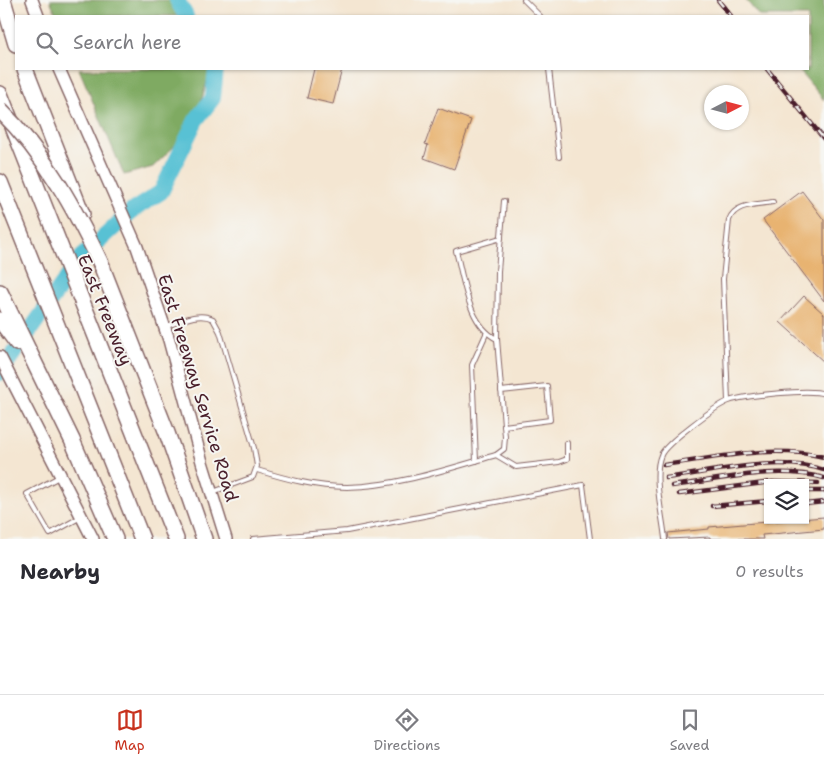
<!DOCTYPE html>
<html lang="en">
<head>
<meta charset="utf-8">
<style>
	body { margin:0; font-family:"Shantell Sans",sans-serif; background:#f7f7f7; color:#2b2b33 }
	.controls { position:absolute; right:15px; bottom:15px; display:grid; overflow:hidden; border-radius:0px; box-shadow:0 1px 4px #0004 }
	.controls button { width:45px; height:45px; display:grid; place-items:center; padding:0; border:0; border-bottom:1px solid #e1e1e2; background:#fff; color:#2b2b33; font:25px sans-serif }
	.compass { position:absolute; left:704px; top:85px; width:45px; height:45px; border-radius:50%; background:#fff; box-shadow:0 1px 4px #0004; rotate:84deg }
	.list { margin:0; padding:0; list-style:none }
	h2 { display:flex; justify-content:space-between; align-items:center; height:65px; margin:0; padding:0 20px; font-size:21px }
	h2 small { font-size:16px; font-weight:400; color:#7c7c81 }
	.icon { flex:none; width:28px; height:28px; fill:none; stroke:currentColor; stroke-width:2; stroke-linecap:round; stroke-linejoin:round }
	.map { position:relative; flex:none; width:824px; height:539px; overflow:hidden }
	.search { position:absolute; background:#fff; box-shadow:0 1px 4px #0004; left:15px; right:15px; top:15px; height:55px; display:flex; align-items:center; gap:12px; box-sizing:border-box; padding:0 18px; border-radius:0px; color:#7c7c81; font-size:19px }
	.sheet { height:155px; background:#fff }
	nav { display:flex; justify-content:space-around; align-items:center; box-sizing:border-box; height:70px; border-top:1px solid #e1e1e2; background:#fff; font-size:14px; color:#7c7c81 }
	nav a { display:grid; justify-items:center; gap:2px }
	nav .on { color:#c8321e }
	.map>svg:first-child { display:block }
	.forest { fill:#7faa62; stroke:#646446 }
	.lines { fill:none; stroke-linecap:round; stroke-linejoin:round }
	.river { stroke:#58c1d4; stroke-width:16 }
	.building { fill:#e8b371 }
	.lane-casing { stroke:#866565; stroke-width:6 }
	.secondary-casing { stroke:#866565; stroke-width:14 }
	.highway-casing { stroke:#866565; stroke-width:18 }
	.lane { stroke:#fff; stroke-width:4 }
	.secondary { stroke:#fff; stroke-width:11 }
	.highway { stroke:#fff; stroke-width:15 }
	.rail-casing { stroke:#4a1f2b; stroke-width:4.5 }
	.rail { stroke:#f6f6f2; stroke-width:2.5; stroke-dasharray:8; stroke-linecap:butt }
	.highway-bridge-casing { stroke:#866565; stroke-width:18; stroke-linecap:butt }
	.highway-bridge { stroke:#fff; stroke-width:15 }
	.labels { text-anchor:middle; stroke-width:4; stroke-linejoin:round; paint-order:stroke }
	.street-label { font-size:18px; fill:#4a1f2b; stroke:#f6f6f2 }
</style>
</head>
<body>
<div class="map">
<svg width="824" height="539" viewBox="0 0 824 539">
	<rect width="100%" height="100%" fill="#f6f6f2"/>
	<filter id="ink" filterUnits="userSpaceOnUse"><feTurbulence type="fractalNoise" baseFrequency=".02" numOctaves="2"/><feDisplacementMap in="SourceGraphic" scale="10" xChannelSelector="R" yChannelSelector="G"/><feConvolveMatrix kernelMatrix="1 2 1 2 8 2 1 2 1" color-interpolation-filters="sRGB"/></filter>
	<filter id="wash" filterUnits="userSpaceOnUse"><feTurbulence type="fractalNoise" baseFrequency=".0096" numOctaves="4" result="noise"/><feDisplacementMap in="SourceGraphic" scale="20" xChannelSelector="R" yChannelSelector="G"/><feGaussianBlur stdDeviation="1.12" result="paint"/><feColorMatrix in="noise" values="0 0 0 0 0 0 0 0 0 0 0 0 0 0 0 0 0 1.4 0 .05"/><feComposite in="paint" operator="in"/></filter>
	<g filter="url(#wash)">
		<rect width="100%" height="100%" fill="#f4e6d2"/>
		<g class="forest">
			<path d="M 50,0 L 175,0 L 181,16 L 57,16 Z"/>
			<path d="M 746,0 L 824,0 L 824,100 L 798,69 L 808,69 L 808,16 L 759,16 Z"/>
			<path d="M 79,69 L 211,69 L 193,128 L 153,167 L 124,175 Z"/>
		</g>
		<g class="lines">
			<g class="river">
				<path d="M 177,0 L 186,16"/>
				<path d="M 0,373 L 81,258 L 133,210 L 161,192 L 196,120 L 213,98 L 216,69"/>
			</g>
		</g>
		<g id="blocks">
			<g class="building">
				<path d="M 314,69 L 342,69 L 333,104 L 307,98 Z"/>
				<path d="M 438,108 L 471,120 L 454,169 L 424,158 L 428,145 L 425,144 Z"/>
				<path d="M 802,191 L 824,220 L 824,301 L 763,220 Z"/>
				<path d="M 804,296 L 824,314 L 824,362 L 780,322 Z"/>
				<path d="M 824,517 L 824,529 L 762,535 L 763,539 L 710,539 L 710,537 L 669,539 L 668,533 L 709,529 L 709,527 Z"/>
			</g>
		</g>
	</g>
	<g filter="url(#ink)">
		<use href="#blocks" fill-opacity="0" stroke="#866565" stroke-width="1"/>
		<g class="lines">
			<g class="lane-casing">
				<g id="lane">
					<path d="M 524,0 L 540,16"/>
					<path d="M 549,69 L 559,157"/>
					<path d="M 165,327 C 179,322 198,311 213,319 L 220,332 L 254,448 L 257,466 L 253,477 L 213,492"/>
					<path d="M 497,339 C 468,325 464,280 456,251 L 501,238"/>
					<path d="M 501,391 L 547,386 L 550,420 L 504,426"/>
					<path d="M 728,401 L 723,279 L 729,220 C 735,203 757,205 773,202"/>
					<path d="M 496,455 L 516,467 L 559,462 L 567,459 L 567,443"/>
					<path d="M 476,461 L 472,365 L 486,334"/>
					<path d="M 257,470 C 286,479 316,487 347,487 C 397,486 448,469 496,455 L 504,449 L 505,437 L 497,339 L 498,271 L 504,201"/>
					<path d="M 59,477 L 27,494 L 50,534 L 79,518"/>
					<path d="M 253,539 L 347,531 L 583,485 L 590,539"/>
					<path d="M 665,539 C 663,517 652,475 661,455 C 665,444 717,405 729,401 C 744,396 811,388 824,394"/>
				</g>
			</g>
			<g class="secondary-casing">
				<g id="secondary">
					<path d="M 32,0 L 38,16"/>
					<path d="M 59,69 L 137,247 L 169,340 L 202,462 L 226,539"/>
					<path d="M 0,357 L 93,539"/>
				</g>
			</g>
			<g class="highway-casing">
				<g id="highway">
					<path d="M 3,0 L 16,44"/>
					<path d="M 25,69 L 82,214"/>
					<path d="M 0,94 L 176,539"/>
					<path d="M 0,182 L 142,539"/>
					<path d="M 98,257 L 167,433 L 204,539"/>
					<path d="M 0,292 L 72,440 L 115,539"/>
					<path d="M 0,320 L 17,343"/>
				</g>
			</g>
			<use href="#lane" class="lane"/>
			<use href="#secondary" class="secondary"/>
			<use href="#highway" class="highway"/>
			<g class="rail-casing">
				<g id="rail">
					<path d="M 718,0 L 731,16"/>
					<path d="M 767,69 L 824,139"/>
					<path d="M 664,465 C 716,458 772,444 824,457"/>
					<path d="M 666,478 C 713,472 779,455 824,470"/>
					<path d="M 672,486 C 721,480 775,465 824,478"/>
					<path d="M 805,491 L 824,491"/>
					<path d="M 679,494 L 772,482 L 818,483"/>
					<path d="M 805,504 L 824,502"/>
					<path d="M 712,506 L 768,501"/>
				</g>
			</g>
			<use href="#rail" class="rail"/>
			<g class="highway-bridge-casing">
				<path id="highway-bridge" d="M 0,110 C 46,155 76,211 103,268"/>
			</g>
			<use href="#highway-bridge" class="highway-bridge"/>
		</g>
	</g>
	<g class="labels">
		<g class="street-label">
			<text transform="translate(105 310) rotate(68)" y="6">East Freeway</text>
			<text transform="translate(198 388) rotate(73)" y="6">East Freeway Service Road</text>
		</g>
	</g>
</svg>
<div class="controls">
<button><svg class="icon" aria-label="layers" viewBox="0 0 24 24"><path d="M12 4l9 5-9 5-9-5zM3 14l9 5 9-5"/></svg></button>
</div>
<svg class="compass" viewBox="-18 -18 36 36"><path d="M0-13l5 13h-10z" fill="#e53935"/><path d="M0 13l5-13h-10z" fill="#7c7c81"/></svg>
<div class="search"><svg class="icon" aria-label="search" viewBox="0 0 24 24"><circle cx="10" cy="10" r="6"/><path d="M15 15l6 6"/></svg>Search here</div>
</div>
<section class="sheet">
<h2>Nearby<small>0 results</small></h2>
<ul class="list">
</ul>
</section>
<nav>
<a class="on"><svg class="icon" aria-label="map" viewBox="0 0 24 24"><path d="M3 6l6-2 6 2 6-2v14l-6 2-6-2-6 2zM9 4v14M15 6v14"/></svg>Map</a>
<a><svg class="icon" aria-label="directions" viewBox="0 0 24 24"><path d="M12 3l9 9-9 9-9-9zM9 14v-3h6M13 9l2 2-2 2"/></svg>Directions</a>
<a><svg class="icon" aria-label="saved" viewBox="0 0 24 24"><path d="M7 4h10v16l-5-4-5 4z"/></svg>Saved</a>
</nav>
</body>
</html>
